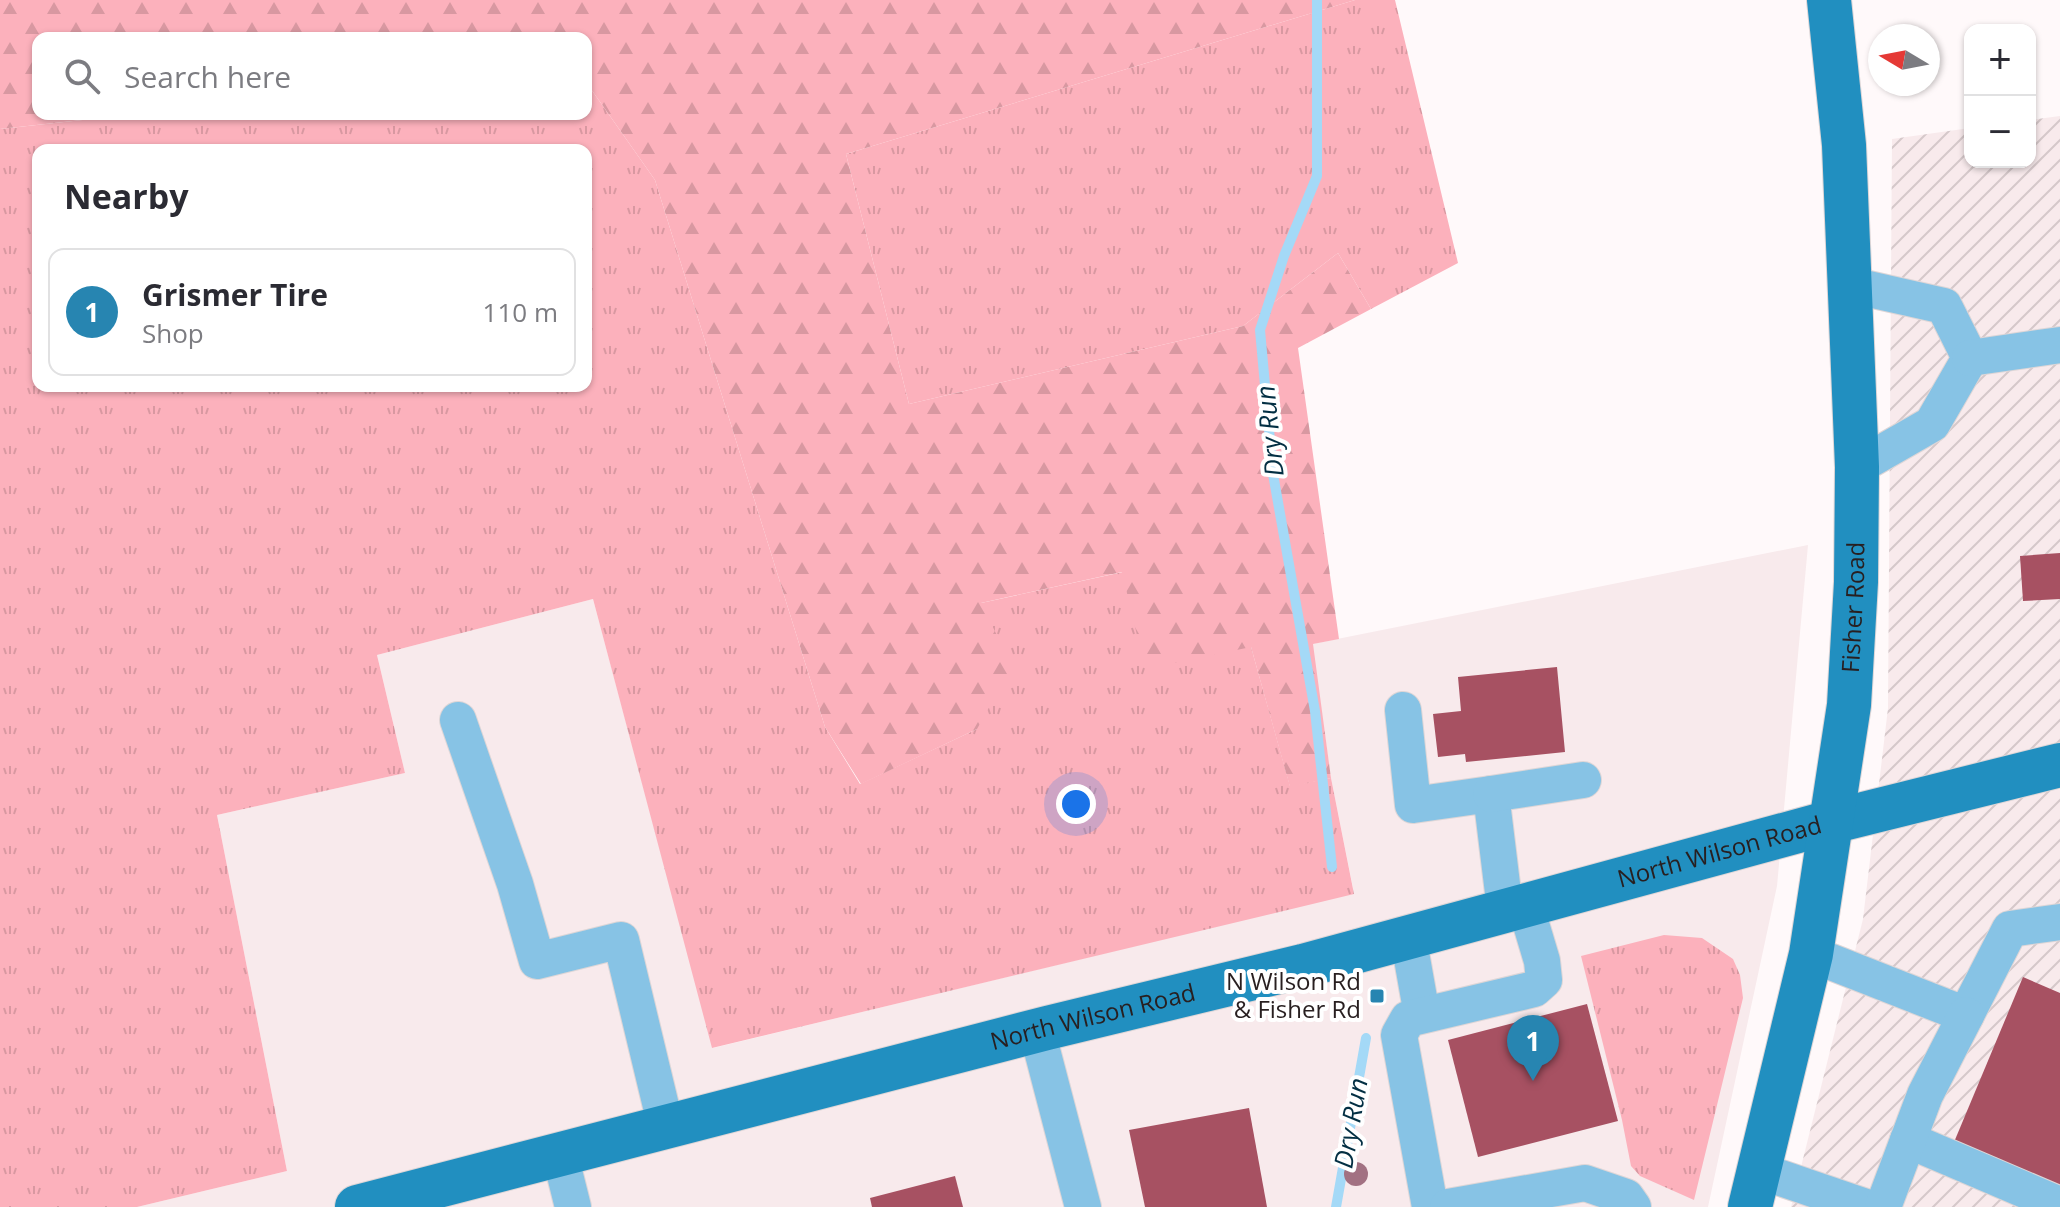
<!DOCTYPE html>
<html lang="en">
<head>
<meta charset="utf-8">
<style>
	body { margin:0; font-family:"Open Sans",sans-serif; background:#f7f7f7; color:#2b2b33 }
	.controls { position:absolute; right:24px; top:24px; display:grid; overflow:hidden; border-radius:16px; box-shadow:0 2px 6px #0004 }
	.controls button { width:72px; height:72px; display:grid; place-items:center; padding:0; border:0; border-bottom:2px solid #e1e1e2; background:#fff; color:#2b2b33; font:40px sans-serif }
	.compass { position:absolute; left:1868px; top:24px; width:72px; height:72px; border-radius:50%; background:#fff; box-shadow:0 2px 6px #0004; rotate:280deg }
	.you { position:absolute; left:1076px; top:804px; width:28px; height:28px; margin:-20px; border:6px solid #fff; border-radius:50%; background:#1a73e8; box-shadow:0 0 0 12px #1a73e833 }
	.badge { display:grid; place-items:center; width:52px; height:52px; border-radius:50%; background:#2785b1; color:#fff; font-size:26px; font-weight:700 }
	.pin { position:absolute; translate:-50% -66px; filter:drop-shadow(0 2px 4px #0008) }
	.pin::after { content:''; position:absolute; top:42px; width:28px; height:24px; background:inherit; clip-path:polygon(0 0,100% 0,50% 100%) }
	.list { margin:0; padding:0; list-style:none }
	h2 { display:flex; justify-content:space-between; align-items:center; height:104px; margin:0; padding:0 32px; font-size:34px }
	h2 small { font-size:26px; font-weight:400; color:#7c7c81 }
	.list li { display:grid; grid-template-columns:52px 1fr auto; gap:24px; align-items:center; box-sizing:border-box; height:128px; margin:0 16px 16px; padding:0 16px; border:2px solid #e1e1e2; border-radius:16px }
	.list b { display:block; font-size:30px; white-space:nowrap }
	.list p { margin:0; font-size:26px; white-space:nowrap; color:#7c7c81 }
	.list em { font-size:26px; font-style:normal; color:#7c7c81 }
	.icon { flex:none; width:44px; height:44px; fill:none; stroke:currentColor; stroke-width:2; stroke-linecap:round; stroke-linejoin:round }
	.map { position:relative; flex:none; width:2060px; height:1207px; overflow:hidden }
	.search { position:absolute; background:#fff; box-shadow:0 2px 6px #0004; left:32px; top:32px; width:560px; height:88px; display:flex; align-items:center; gap:20px; box-sizing:border-box; padding:0 28px; border-radius:16px; color:#7c7c81; font-size:30px }
	.panel { position:absolute; background:#fff; box-shadow:0 2px 6px #0004; left:32px; top:144px; width:560px; height:248px; border-radius:16px }
	.map>svg:first-child { display:block }
	.built { fill:#f8eaec }
	.industrial { fill:url(#industrial-furrows) }
	.grass { fill:url(#grass-tufts); fill-rule:evenodd }
	.forest { fill:url(#forest-firs) }
	.lines { fill:none; stroke-linecap:round; stroke-linejoin:round }
	.stream { stroke:#a4d9f7; stroke-width:10 }
	.building { fill:#a75162 }
	.minor-casing { stroke:#ddd6d7; stroke-width:38 }
	.major-casing { stroke:#ddd6d7; stroke-width:46 }
	.minor { stroke:#87c3e5; stroke-width:36 }
	.major { stroke:#218fc0; stroke-width:44 }
	.tree { fill:#a27182 }
	.poi-dot { fill:#2785b1; stroke:#fff; stroke-width:3 }
	.labels { text-anchor:middle; stroke-width:8; stroke-linejoin:round; paint-order:stroke }
	.street-label { font-size:24px; fill:#281f20; stroke:#fff }
	.poi-label { font-size:24px; fill:#281f20; stroke:#fff; text-anchor:end }
	.water-label { font-size:26px; font-style:italic; fill:#032f43; stroke:#fff }
</style>
</head>
<body>
<div class="map">
<svg width="2060" height="1207" viewBox="0 0 2060 1207">
	<defs>
		<pattern id="industrial-furrows" width="10" height="10" patternUnits="userSpaceOnUse" patternTransform="scale(2)"><rect width="10" height="10" fill="#f8eaec"/><path d="M-1 1l2-2M0 10L10 0M9 11l2-2" fill="none" stroke="#d5c8ca"/></pattern>
		<pattern id="grass-tufts" width="24" height="20" patternUnits="userSpaceOnUse" patternTransform="scale(2)"><rect width="24" height="20" fill="#fcb1bc"/><path d="M3 7l-1-3M5 7V3M7 7l1-3M15 17l-1-3M17 17v-4M19 17l1-3" fill="none" stroke="#d898a1"/></pattern>
		<pattern id="forest-firs" width="22" height="20" patternUnits="userSpaceOnUse" patternTransform="scale(2)"><rect width="22" height="20" fill="#fcb1bc"/><path d="M5 1l3.5 6h-7zM16 11l3.5 6h-7z" fill="#d898a1"/></pattern>
	</defs>
	<rect width="100%" height="100%" fill="#fff9fa"/>
	<path class="built" d="M 1808,545 L 1777,886 L 1708,1207 L 137,1207 L 287,1171 L 217,815 L 405,773 L 377,655 L 593,599 L 713,1048 L 1354,893 L 1331,778 L 1312,644 Z"/>
	<path class="industrial" d="M 2060,116 L 2060,1207 L 1791,1207 L 1863,919 L 1888,708 L 1892,139 L 1970,128 L 1970,162 L 2030,162 L 2030,120 Z"/>
	<g class="grass">
		<path d="M 1355,0 L 1395,0 L 1458,263 L 1371,309 L 1338,253 L 1243,326 L 909,404 L 846,154 Z"/>
		<path d="M 586,82 L 655,180 L 825,727 L 860,784 L 977,729 L 981,603 L 1123,572 L 1251,647 L 1290,786 L 1331,778 L 1354,894 L 712,1048 L 593,599 L 377,655 L 405,773 L 217,815 L 287,1171 L 137,1207 L 0,1207 L 0,129 L 137,114 L 586,114 ZM 38,150 L 586,150 L 586,386 L 38,386 Z"/>
		<path d="M 1664,935 L 1702,938 L 1733,959 L 1740,975 L 1743,998 L 1694,1200 L 1640,1176 L 1631,1166 L 1622,1120 L 1581,956 Z"/>
	</g>
	<path class="forest" d="M 0,0 L 1355,0 L 846,154 L 909,404 L 1243,326 L 1338,253 L 1371,309 L 1298,348 L 1339,639 L 1313,644 L 1331,778 L 1290,787 L 1251,647 L 1145,669 L 1122,572 L 981,603 L 1012,666 L 977,729 L 861,784 L 825,727 L 655,180 L 586,82 L 586,38 L 38,38 L 38,114 L 137,114 L 0,129 Z"/>
	<g class="lines">
		<g class="stream">
			<path d="M 1317,0 L 1317,176 L 1284,256 L 1260,330 L 1273,474 L 1315,711 L 1332,867"/>
			<path d="M 1336,1207 L 1366,1038"/>
		</g>
	</g>
	<g class="building">
		<path d="M 2060,553 L 2060,599 L 2023,601 L 2020,556 Z"/>
		<path d="M 1557,667 L 1565,752 L 1466,762 L 1465,754 L 1438,757 L 1433,714 L 1461,711 L 1458,677 Z"/>
		<path d="M 2023,977 L 2060,993 L 2060,1192 L 1952,1147 Z"/>
		<path d="M 1587,1004 L 1618,1121 L 1478,1157 L 1448,1040 Z"/>
		<path d="M 1249,1108 L 1267,1207 L 1145,1207 L 1129,1130 Z"/>
		<path d="M 955,1176 L 963,1207 L 872,1207 L 870,1198 Z"/>
	</g>
	<g class="lines">
		<g class="minor-casing">
			<g id="minor">
				<path d="M 1851,285 L 1944,306 L 1970,358 L 1932,424 L 1857,467"/>
				<path d="M 1970,358 L 2060,345"/>
				<path d="M 1403,710 L 1413,805 L 1491,794 L 1505,909"/>
				<path d="M 458,720 L 515,884 L 537,961 L 621,940 L 666,1127"/>
				<path d="M 1491,794 L 1583,780"/>
				<path d="M 1408,936 L 1422,1015"/>
				<path d="M 1811,954 L 1966,1015 L 2010,929 L 2060,922"/>
				<path d="M 1037,1031 L 1083,1207"/>
				<path d="M 1908,1140 L 2060,1205"/>
				<path d="M 560,1155 L 573,1207"/>
				<path d="M 1760,1171 L 1866,1207"/>
				<path d="M 1430,1207 L 1399,1035 L 1408,1019 L 1534,989 L 1544,980 L 1542,961 L 1525,904"/>
				<path d="M 1448,1207 L 1585,1183 L 1626,1197 L 1633,1207"/>
				<path d="M 1883,1207 L 1925,1095 L 1966,1015"/>
			</g>
		</g>
		<g class="major-casing">
			<g id="major">
				<path id="s1" d="M 357,1207 L 1047,1028 L 1303,966 L 1831,822 L 2060,765"/>
				<path id="s2" d="M 1750,1207 L 1811,954 L 1849,705 L 1856,582 L 1857,467 L 1844,145 L 1829,0"/>
			</g>
		</g>
		<use href="#minor" class="minor"/>
		<use href="#major" class="major"/>
	</g>
	<circle class="tree" cx="1356" cy="1174" r="12"/>
	<rect class="poi-dot" x="1369" y="988" width="16" height="16" rx="4"/>
	<g class="labels">
		<g class="street-label">
			<text dy="8" stroke="none"><textPath href="#s2" startOffset="610">Fisher Road</textPath></text>
			<text dy="8" stroke="none"><textPath href="#s1" startOffset="1408">North Wilson Road</textPath></text>
			<text dy="8" stroke="none"><textPath href="#s1" startOffset="760">North Wilson Road</textPath></text>
		</g>
		<g class="poi-label">
			<text x="1361" y="990">N Wilson Rd<tspan x="1361" dy="28">&amp; Fisher Rd</tspan></text>
		</g>
		<g class="water-label">
			<text transform="translate(1270 431) rotate(-96)" y="9">Dry Run</text>
			<text transform="translate(1351 1123) rotate(-80)" y="9">Dry Run</text>
		</g>
	</g>
</svg>
<div class="controls">
<button>+</button>
<button>−</button>
</div>
<svg class="compass" viewBox="-18 -18 36 36"><path d="M0-13l5 13h-10z" fill="#e53935"/><path d="M0 13l5-13h-10z" fill="#7c7c81"/></svg>
<div class="you"></div>
<div class="pin badge" style="left:1533px;top:1081px">1</div>
<div class="search"><svg class="icon" aria-label="search" viewBox="0 0 24 24"><circle cx="10" cy="10" r="6"/><path d="M15 15l6 6"/></svg>Search here</div>
<section class="panel">
<h2>Nearby<small></small></h2>
<ul class="list">
<li><span class="badge">1</span><div><b>Grismer Tire</b><p>Shop</p></div><em>110 m</em></li>
</ul>
</section>
</div>
</body>
</html>
